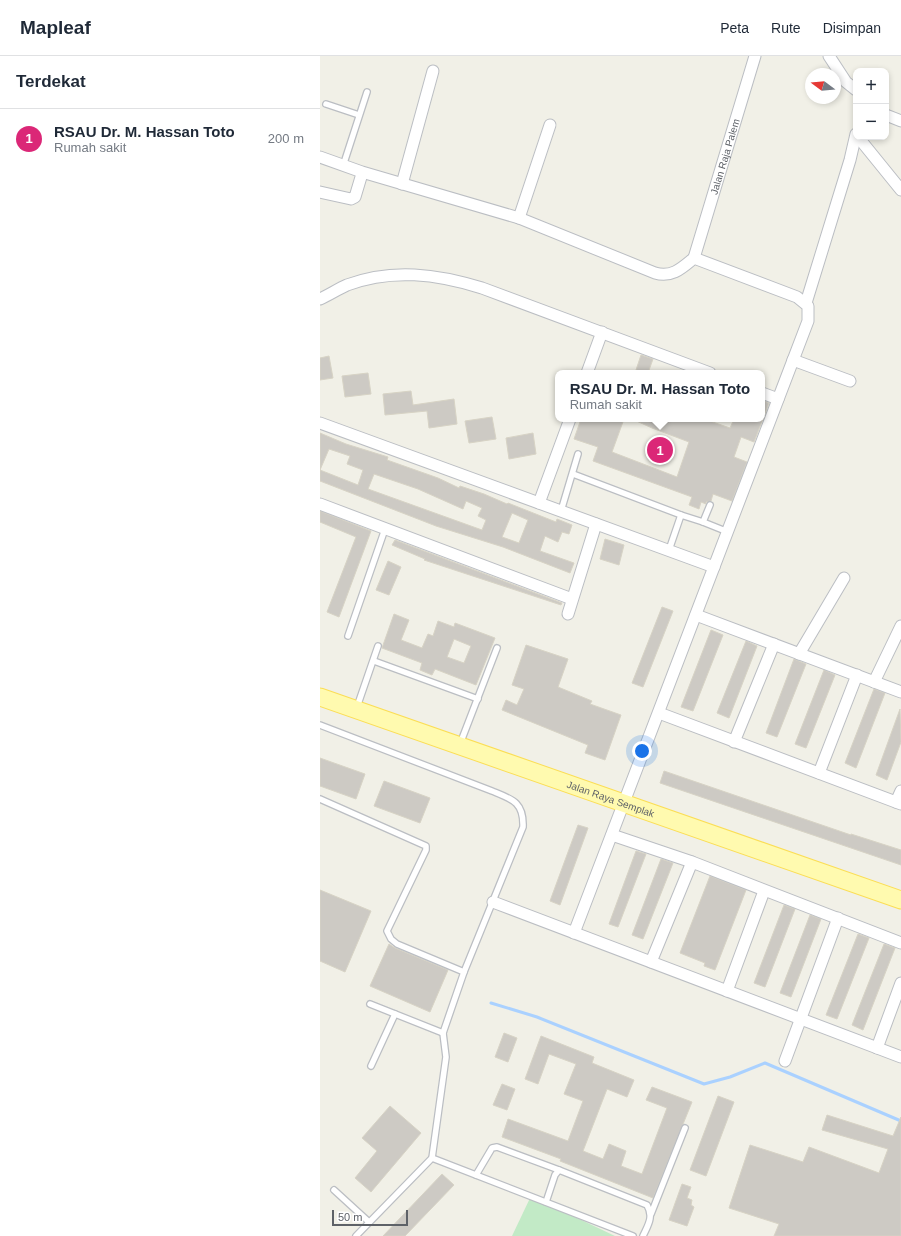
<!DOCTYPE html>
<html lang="id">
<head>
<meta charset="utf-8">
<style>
	body { margin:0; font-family:Helvetica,sans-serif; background:#f6f6f7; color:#1f2937 }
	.controls { position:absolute; right:12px; top:12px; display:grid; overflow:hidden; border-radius:8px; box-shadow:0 2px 6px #0003 }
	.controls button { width:36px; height:36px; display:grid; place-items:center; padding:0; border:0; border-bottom:1px solid #e0e1e3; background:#fff; color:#1f2937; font:20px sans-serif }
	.compass { position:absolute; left:485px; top:12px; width:36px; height:36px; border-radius:50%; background:#fff; box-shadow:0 2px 6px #0003; rotate:286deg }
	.scale { position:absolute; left:12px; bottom:10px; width:76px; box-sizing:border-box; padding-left:4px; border:2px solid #5e6268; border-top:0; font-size:11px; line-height:14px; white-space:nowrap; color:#5e6268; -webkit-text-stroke:3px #fff; paint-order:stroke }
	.you { position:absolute; left:322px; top:695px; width:14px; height:14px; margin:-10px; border:3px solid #fff; border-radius:50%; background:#1a73e8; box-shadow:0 0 0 6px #1a73e833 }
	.badge { display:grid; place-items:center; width:26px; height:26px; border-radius:50%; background:#db2777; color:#fff; font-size:13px; font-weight:700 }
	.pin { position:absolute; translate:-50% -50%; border:2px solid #fff; box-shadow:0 1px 4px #0006 }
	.popup { position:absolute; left:235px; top:314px; width:210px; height:52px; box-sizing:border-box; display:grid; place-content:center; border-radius:8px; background:#fff; filter:drop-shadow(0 1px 3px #0005); font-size:13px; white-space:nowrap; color:#747a83 }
	.popup b { font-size:15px; color:#1f2937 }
	.popup::after { content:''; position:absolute; left:50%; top:100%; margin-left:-8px; border:8px solid transparent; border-top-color:#fff }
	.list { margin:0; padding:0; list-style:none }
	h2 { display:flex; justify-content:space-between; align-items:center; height:52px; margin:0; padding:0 16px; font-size:17px }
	h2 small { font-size:13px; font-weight:400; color:#747a83 }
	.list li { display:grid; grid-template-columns:26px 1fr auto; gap:12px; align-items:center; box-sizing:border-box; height:60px; padding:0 16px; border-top:1px solid #e0e1e3 }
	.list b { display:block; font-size:15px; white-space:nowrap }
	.list p { margin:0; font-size:13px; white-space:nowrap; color:#747a83 }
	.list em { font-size:13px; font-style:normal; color:#747a83 }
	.map { position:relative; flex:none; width:581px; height:1180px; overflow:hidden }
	header { display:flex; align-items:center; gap:24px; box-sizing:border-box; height:56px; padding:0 20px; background:#fff; border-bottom:1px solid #e0e1e3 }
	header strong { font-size:19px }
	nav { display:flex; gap:22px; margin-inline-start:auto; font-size:14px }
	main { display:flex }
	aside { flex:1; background:#fff }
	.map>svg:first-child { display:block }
	.green { fill:#c2eac6 }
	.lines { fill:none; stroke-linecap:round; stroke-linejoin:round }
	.stream { stroke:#aad1ff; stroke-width:3 }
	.building { fill:#cdcac4; stroke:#d7d3c5; fill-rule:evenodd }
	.service-casing { stroke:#bbbec3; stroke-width:8 }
	.minor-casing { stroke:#bbbec3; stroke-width:13 }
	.primary-casing { stroke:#fbde56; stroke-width:19 }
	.service { stroke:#fff; stroke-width:5.5 }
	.minor { stroke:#fff; stroke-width:11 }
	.primary { stroke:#fffaaf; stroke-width:17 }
	.labels { text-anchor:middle; stroke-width:4; stroke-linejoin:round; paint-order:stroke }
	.street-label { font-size:10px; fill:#5e6268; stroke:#fff }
</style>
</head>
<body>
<header>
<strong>Mapleaf</strong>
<nav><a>Peta</a><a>Rute</a><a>Disimpan</a></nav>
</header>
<main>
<aside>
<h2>Terdekat<small></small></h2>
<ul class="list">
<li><span class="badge">1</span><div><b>RSAU Dr. M. Hassan Toto</b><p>Rumah sakit</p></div><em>200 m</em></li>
</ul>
</aside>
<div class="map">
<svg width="581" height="1180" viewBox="0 0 581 1180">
	<rect width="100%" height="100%" fill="#f1f0e7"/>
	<path class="green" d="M 211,1140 L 295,1180 L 192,1180 Z"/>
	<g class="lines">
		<path class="stream" d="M 171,947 L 217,961 L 384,1028 L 410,1021 L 445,1007 L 581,1065"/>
	</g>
	<g class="building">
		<path d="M 321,299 L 333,303 L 328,317 L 316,314 Z"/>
		<path d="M 9,300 L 13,322 L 0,324 L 0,302 Z"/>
		<path d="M 48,317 L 51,338 L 25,341 L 22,320 Z"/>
		<path d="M 91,335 L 93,349 L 134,343 L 137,368 L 109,372 L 107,355 L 65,359 L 63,338 Z"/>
		<path d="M 442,344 L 449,347 L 434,386 L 421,381 L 414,401 L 427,406 L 412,445 L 393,438 L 391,445 L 386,446 L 386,448 L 381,446 L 379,453 L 369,449 L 372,441 L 273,405 L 278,391 L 254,383 L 261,363 L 304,363 L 292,396 L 357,421 L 369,386 L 332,372 L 312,363 L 384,363 L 410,372 L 414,363 L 442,363 Z"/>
		<path d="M 172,361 L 176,383 L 149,387 L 145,365 Z"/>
		<path d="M 0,377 L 26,388 L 68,401 L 67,404 L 118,422 L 139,432 L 140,430 L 164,438 L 187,448 L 188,447 L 236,466 L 237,463 L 252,469 L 249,478 L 242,476 L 238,486 L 225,480 L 220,495 L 254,507 L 250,517 L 183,491 L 116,470 L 0,425 ZM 9,393 L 30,400 L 27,408 L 43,414 L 38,429 L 0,414 ZM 54,418 L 98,433 L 143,453 L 146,445 L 162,452 L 158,460 L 166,464 L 162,474 L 48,433 ZM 192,457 L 208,464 L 199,487 L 182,481 Z"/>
		<path d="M 213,377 L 216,398 L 189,403 L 186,382 Z"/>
		<path d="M 0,455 L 51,475 L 19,561 L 7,556 L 36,481 L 0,466 Z"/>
		<path d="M 285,483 L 304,489 L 299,509 L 280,503 Z"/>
		<path d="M 75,484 L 242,547 L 241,549 L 104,504 L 105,503 L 72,489 Z"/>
		<path d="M 68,505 L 81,511 L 69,539 L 56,534 Z"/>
		<path d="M 342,551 L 353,555 L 323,631 L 312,627 Z"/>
		<path d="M 74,558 L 89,564 L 81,584 L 102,592 L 108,578 L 113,580 L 118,565 L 134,571 L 135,567 L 175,582 L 156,629 L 115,613 L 112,619 L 100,614 L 102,607 L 62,592 ZM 134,583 L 151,590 L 144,607 L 127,601 Z"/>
		<path d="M 391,574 L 403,579 L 373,655 L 361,651 Z"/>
		<path d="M 426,585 L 437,590 L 409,662 L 397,657 Z"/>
		<path d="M 206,589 L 248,603 L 238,631 L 272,645 L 270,648 L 301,659 L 285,704 L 265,697 L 268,689 L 182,654 L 186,644 L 197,649 L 204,633 L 192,629 Z"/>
		<path d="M 474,603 L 486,608 L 457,681 L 446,677 Z"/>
		<path d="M 504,614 L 515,619 L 486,692 L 475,688 Z"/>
		<path d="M 554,633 L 565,637 L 536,712 L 525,707 Z"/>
		<path d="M 580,653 L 581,686 L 567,724 L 556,719 Z"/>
		<path d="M 0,702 L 45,718 L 36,743 L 0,730 Z"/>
		<path d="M 344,715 L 531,779 L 531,778 L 581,794 L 581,809 L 340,727 Z"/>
		<path d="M 64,725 L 110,742 L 100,767 L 54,750 Z"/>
		<path d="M 258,769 L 268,772 L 240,849 L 230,845 Z"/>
		<path d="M 316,795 L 326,798 L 298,871 L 289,868 Z"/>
		<path d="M 341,803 L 353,807 L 323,883 L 312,879 Z"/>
		<path d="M 390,820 L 426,834 L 395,914 L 384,910 L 385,907 L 360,897 Z"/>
		<path d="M 0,834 L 51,855 L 25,916 L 0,905 Z"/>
		<path d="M 464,849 L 475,853 L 445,931 L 434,927 Z"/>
		<path d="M 490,859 L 501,863 L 471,941 L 460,937 Z"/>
		<path d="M 538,878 L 549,882 L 517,963 L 506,959 Z"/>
		<path d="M 69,888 L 75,892 L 128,914 L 110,956 L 50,930 Z"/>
		<path d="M 564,888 L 575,892 L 543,974 L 532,969 Z"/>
		<path d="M 184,977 L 197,982 L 188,1006 L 175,1001 Z"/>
		<path d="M 221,980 L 274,1001 L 272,1007 L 314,1024 L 307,1041 L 287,1033 L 263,1095 L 283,1103 L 289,1088 L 306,1095 L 301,1110 L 322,1118 L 347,1052 L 326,1044 L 332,1031 L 372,1046 L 333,1142 L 240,1105 L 241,1103 L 182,1081 L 188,1063 L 248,1085 L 263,1045 L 244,1038 L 256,1008 L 229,998 L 218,1028 L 205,1023 Z"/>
		<path d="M 182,1028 L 195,1033 L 187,1054 L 173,1049 Z"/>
		<path d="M 398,1040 L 414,1046 L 386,1120 L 370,1114 Z"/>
		<path d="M 70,1050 L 101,1077 L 51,1136 L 35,1122 L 57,1095 L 42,1082 Z"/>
		<path d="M 507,1059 L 573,1080 L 581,1061 L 581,1180 L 454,1180 L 459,1168 L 409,1152 L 430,1089 L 483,1106 L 489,1091 L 559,1117 L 568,1093 L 502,1074 Z"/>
		<path d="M 122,1118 L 134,1129 L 85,1180 L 63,1180 Z"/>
		<path d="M 362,1128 L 371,1131 L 367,1142 L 372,1144 L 371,1149 L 374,1151 L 367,1170 L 349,1164 Z"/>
	</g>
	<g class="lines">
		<g class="service-casing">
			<g id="service">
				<path d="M 6,48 L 39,59"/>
				<path d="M 23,110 L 47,36"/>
				<path d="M 253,418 L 361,459"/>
				<path d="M 241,455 L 258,398"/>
				<path d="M 383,466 L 403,474"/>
				<path d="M 349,494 L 361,459 L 383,466 L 390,449"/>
				<path d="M 28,580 L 65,473"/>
				<path d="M 54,605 L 158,643"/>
				<path d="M 37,651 L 58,590"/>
				<path d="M 0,669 L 172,735 C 192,743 204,746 203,771 L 144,916"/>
				<path d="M 140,688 L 177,592"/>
				<path d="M 0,743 L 106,790 L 106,794 L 67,875 L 71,883 L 77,888 L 144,916 L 123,977 L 126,1001 L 112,1102 L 36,1180"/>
				<path d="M 50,948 L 123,977"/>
				<path d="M 51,1010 L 75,958"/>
				<path d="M 112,1102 L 313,1180"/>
				<path d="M 156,1119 L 172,1092 L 177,1091 L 239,1114"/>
				<path d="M 14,1134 L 49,1166"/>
				<path d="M 226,1146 L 235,1119 L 239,1114 L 327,1149 C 334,1161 328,1169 323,1180"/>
				<path d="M 331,1158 L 365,1072"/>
			</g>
		</g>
		<g class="minor-casing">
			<g id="minor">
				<path d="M 509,0 L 526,26 L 536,34"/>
				<path d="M 566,59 L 581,65"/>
				<path d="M 538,81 L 581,134"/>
				<path d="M 0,101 L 42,116 L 199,162 L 335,217 C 352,222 362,212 374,202 L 477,241 L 488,250 L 488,265 L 254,877"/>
				<path d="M 82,128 L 113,15"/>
				<path d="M 0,136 L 31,143 L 35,141 L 41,121"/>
				<path d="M 199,162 L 230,69"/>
				<path id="s1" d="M 374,202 L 435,0"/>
				<path d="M 0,243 C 9,239 18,233 27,229 C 72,212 117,218 162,232 L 390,317"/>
				<path d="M 486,247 L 530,104 L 536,78"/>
				<path d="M 473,304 L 530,325"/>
				<path d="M 267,317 L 282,276"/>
				<path d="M 442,337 L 458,343"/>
				<path d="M 0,367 L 394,511"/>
				<path d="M 219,447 L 250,363"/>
				<path d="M 0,448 L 252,543"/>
				<path d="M 248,558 L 276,468"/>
				<path d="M 376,559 L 581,636"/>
				<path d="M 479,598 L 524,522"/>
				<path d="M 554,626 L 581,570"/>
				<path d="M 339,657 L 581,748"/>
				<path d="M 414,686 L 454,588"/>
				<path d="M 499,717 L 537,619"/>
				<path d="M 576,746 L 581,735"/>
				<path d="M 292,779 L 372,806 L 581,887"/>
				<path d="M 173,846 L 581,1001"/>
				<path d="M 331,906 L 372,806"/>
				<path d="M 407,935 L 444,835"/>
				<path d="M 557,992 L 581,927"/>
				<path d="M 465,1005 L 518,862"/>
			</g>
		</g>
		<g class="primary-casing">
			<g id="primary">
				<path id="s2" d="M 0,641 L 581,844"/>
			</g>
		</g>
		<use href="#service" class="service"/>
		<use href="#minor" class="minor"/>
		<use href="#primary" class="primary"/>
	</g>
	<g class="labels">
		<g class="street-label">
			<text dy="4" stroke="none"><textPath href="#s1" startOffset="106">Jalan Raja Palem</textPath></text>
			<text dy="4" stroke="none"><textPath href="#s2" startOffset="308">Jalan Raya Semplak</textPath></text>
		</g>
	</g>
</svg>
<div class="controls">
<button>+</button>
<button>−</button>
</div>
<svg class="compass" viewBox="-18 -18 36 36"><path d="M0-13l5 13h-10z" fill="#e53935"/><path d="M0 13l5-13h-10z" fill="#747a83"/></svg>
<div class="scale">50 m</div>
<div class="you"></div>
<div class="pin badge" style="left:340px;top:394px">1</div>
<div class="popup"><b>RSAU Dr. M. Hassan Toto</b>Rumah sakit</div>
</div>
</main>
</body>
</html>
